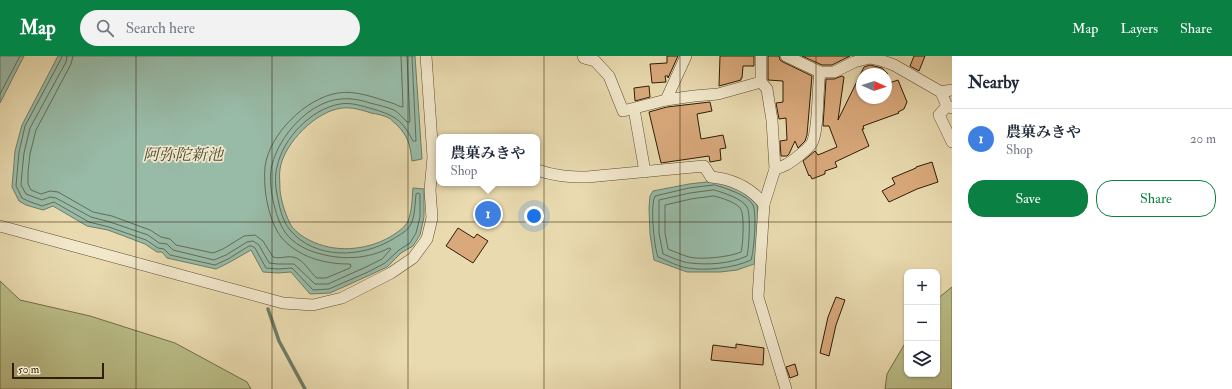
<!DOCTYPE html>
<html lang="en">
<head>
<meta charset="utf-8">
<style>
	body { margin:0; font-family:"IM FELL Double Pica","Noto Serif JP",serif; background:#f2f2f3; color:#1f2937 }
	.controls { position:absolute; right:12px; bottom:12px; display:grid; overflow:hidden; border-radius:8px; box-shadow:0 1px 3px #0004 }
	.controls button { width:36px; height:36px; display:grid; place-items:center; padding:0; border:0; border-bottom:1px solid #e0e1e3; background:#fff; color:#1f2937; font:20px sans-serif }
	.compass { position:absolute; left:856px; top:12px; width:36px; height:36px; border-radius:50%; background:#fff; box-shadow:0 1px 3px #0004; rotate:93deg }
	.scale { position:absolute; left:12px; bottom:10px; width:92px; box-sizing:border-box; padding-left:4px; border:2px solid #2f1d04; border-top:0; font-size:11px; line-height:14px; white-space:nowrap; color:#2f1d04; -webkit-text-stroke:3px #f1e7cb; paint-order:stroke }
	.you { position:absolute; left:534px; top:160px; width:14px; height:14px; margin:-10px; border:3px solid #fff; border-radius:50%; background:#1a73e8; box-shadow:0 0 0 6px #1a73e833 }
	.badge { display:grid; place-items:center; width:26px; height:26px; border-radius:50%; background:#0b8043; color:#fff; font-size:13px; font-weight:700 }
	.pin { position:absolute; translate:-50% -50%; border:2px solid #fff; box-shadow:0 1px 4px #0006 }
	.popup { position:absolute; left:436px; top:78px; width:104px; height:52px; box-sizing:border-box; display:grid; place-content:center; border-radius:8px; background:#fff; filter:drop-shadow(0 1px 3px #0005); font-size:13px; white-space:nowrap; color:#747a83 }
	.popup b { font-size:15px; color:#1f2937 }
	.popup::after { content:''; position:absolute; left:50%; top:100%; margin-left:-8px; border:8px solid transparent; border-top-color:#fff }
	.list { margin:0; padding:0; list-style:none }
	h2 { display:flex; justify-content:space-between; align-items:center; height:52px; margin:0; padding:0 16px; font-size:17px }
	h2 small { font-size:13px; font-weight:400; color:#747a83 }
	.list li { display:grid; grid-template-columns:26px 1fr auto; gap:12px; align-items:center; box-sizing:border-box; height:60px; padding:0 16px; border-top:1px solid #e0e1e3 }
	.list b { display:block; font-size:15px; white-space:nowrap }
	.list p { margin:0; font-size:13px; white-space:nowrap; color:#747a83 }
	.list em { font-size:13px; font-style:normal; color:#747a83 }
	.actions { display:flex; gap:8px; padding:12px 16px }
	.actions a { flex:1; padding:9px 0; border:1px solid #0b8043; border-radius:16px; text-align:center; font-size:14px; color:#0b8043 }
	.actions .main { background:#0b8043; color:#fff }
	.icon { flex:none; width:22px; height:22px; fill:none; stroke:currentColor; stroke-width:2; stroke-linecap:round; stroke-linejoin:round }
	.map { position:relative; flex:none; width:952px; height:333px; overflow:hidden }
	header { display:flex; align-items:center; gap:24px; box-sizing:border-box; height:56px; padding:0 20px; background:#0b8043; color:#fff }
	header strong { font-size:19px }
	nav { display:flex; gap:22px; margin-inline-start:auto; font-size:14px }
	.search { width:280px; height:36px; background:#f2f2f3; display:flex; align-items:center; gap:10px; box-sizing:border-box; padding:0 14px; border-radius:22px; color:#747a83; font-size:15px }
	main { display:flex }
	aside { flex:1; background:#fff }
	.map>svg:first-child { display:block }
	.green { fill:#babe88; stroke:#746e46 }
	.water { fill:#98bba8; stroke:#6e7c66 }
	.lines { fill:none; stroke-linecap:round; stroke-linejoin:round }
	.shore { stroke:#646c56; stroke-width:1 }
	.stream { stroke:#6e7c66; stroke-width:3.5 }
	.building { fill:#d9a97c; stroke:#2f1d04 }
	.street-casing { stroke:#5e4c2f; stroke-width:12 }
	.street { stroke:#f1e7cb; stroke-width:11 }
	.grid { fill:none; stroke:#2f1d04; stroke-width:1; stroke-opacity:0.55 }
	.labels { text-anchor:middle; stroke-width:3.5; stroke-linejoin:round; paint-order:stroke }
	.water-label { font-size:16px; font-style:italic; fill:#4e4c35; stroke:#f1e7cb }
</style>
</head>
<body>
<header>
<strong>Map</strong>
<div class="search"><svg class="icon" aria-label="search" viewBox="0 0 24 24"><circle cx="10" cy="10" r="6"/><path d="M15 15l6 6"/></svg>Search here</div>
<nav><a>Map</a><a>Layers</a><a>Share</a></nav>
</header>
<main>
<div class="map">
<svg width="952" height="333" viewBox="0 0 952 333">
	<rect width="100%" height="100%" fill="#e9daaf"/>
	<filter id="stains"><feTurbulence type="fractalNoise" baseFrequency=".005" numOctaves="4"/><feColorMatrix values="0 0 0 0 .2 0 0 0 0 .09 0 0 0 0 .02 0 0 0 .5 -.17"/></filter>
	<radialGradient id="worn" r=".72"><stop offset=".6" stop-color="#630" stop-opacity="0"/><stop offset="1" stop-color="#630" stop-opacity=".3"/></radialGradient>
	<g class="green">
		<path d="M 0,225 L 20,244 L 90,260 L 175,287 L 247,326 L 251,333 L 0,333 Z"/>
		<path d="M 952,231 L 952,333 L 885,333 L 887,318 L 907,284 L 907,318 L 937,318 L 937,243 Z"/>
	</g>
	<g class="water">
		<path d="M 0,0 L 24,0 L 0,47 Z"/>
		<path d="M 58,0 L 415,0 L 422,103 L 412,105 C 410,88 408,80 396,68 C 393,66 391,63 389,62 C 383,59 377,58 371,57 C 362,54 352,51 342,52 C 316,55 284,87 280,113 C 279,119 280,127 280,134 C 281,145 286,161 292,171 C 296,176 303,181 309,184 C 334,197 365,195 390,181 C 396,177 405,172 408,165 C 412,155 412,143 413,132 L 424,133 L 424,161 L 420,179 L 413,190 L 401,197 L 387,211 L 370,219 L 330,237 L 310,238 L 291,216 L 278,217 L 263,216 L 251,194 L 230,206 L 216,213 L 167,202 L 162,196 L 157,196 L 145,188 L 108,174 L 87,170 L 53,150 L 43,154 L 26,149 L 19,145 L 12,131 L 15,95 L 22,69 Z"/>
		<path d="M 715,125 C 726,128 741,132 750,139 C 752,141 756,146 757,149 C 761,166 759,191 754,208 L 737,214 L 720,216 L 687,216 L 654,204 L 650,178 L 649,152 L 650,140 L 653,135 L 689,128 Z"/>
	</g>
	<g class="lines">
		<g class="shore">
			<path d="M 62,0 L 61,3 L 25,70 L 19,96 L 16,130 L 22,142 L 28,145 L 42,150 L 54,146 L 89,166 L 109,171 L 146,184 L 158,192 L 164,193 L 170,199 L 215,209 L 228,203 L 249,190 L 252,190 L 255,192 L 266,212 L 278,213 L 292,212 L 313,234 L 329,233 L 368,216 L 385,207 L 399,194 L 410,187 L 416,177 L 420,161 L 420,138 L 418,137 L 416,138 C 415,147 415,160 411,168 C 408,175 399,179 393,183 C 362,202 315,204 290,174 C 282,165 279,149 277,138 C 275,130 275,118 277,111 C 283,82 311,53 340,48 C 351,46 362,50 373,53 C 396,60 402,64 413,85 L 416,85 L 412,0"/>
			<path d="M 67,0 L 66,6 L 30,72 L 24,97 L 22,116 L 21,129 L 26,138 L 42,144 L 50,141 L 56,142 L 91,161 L 110,166 L 148,179 L 159,187 L 167,188 L 173,194 L 214,204 L 226,199 L 247,186 L 253,185 L 259,189 L 269,207 L 278,208 L 294,208 L 315,228 L 328,228 L 366,211 L 382,203 L 391,193 L 389,192 C 368,203 343,204 321,198 C 308,195 293,188 285,176 C 275,162 267,126 272,109 C 279,80 309,46 340,43 C 351,42 361,44 370,47 C 378,49 387,51 394,54 C 399,57 403,62 407,66 L 410,66 L 407,0"/>
			<path d="M 73,0 L 71,8 L 36,74 L 30,98 L 28,116 L 28,128 L 31,134 L 41,138 L 50,135 L 58,136 L 93,156 L 112,160 L 150,174 L 161,181 L 170,183 L 176,189 L 213,197 L 223,193 L 244,180 L 255,179 L 263,185 L 273,201 C 280,203 286,200 293,201 C 304,203 309,216 317,222 L 326,222 L 350,212 L 351,209 L 349,208 C 324,208 298,201 281,181 C 275,173 270,160 268,150 C 265,138 264,124 265,111 C 269,78 306,42 338,37 C 356,34 375,42 392,47 C 396,48 399,51 403,51 L 401,0"/>
			<path d="M 0,38 L 20,0"/>
			<path d="M 715,129 C 725,132 748,139 753,149 C 757,158 754,195 751,204 C 734,212 706,215 688,212 C 679,211 668,205 658,201 C 654,190 650,150 655,140 L 689,132 Z"/>
			<path d="M 714,134 C 722,136 743,143 747,151 C 751,158 749,192 747,200 C 730,208 708,209 690,207 C 681,206 671,201 663,198 L 659,177 L 659,144 L 690,137 Z"/>
			<path d="M 714,140 C 722,142 735,146 740,152 C 745,157 743,189 741,196 C 730,201 701,204 689,201 C 682,199 675,196 668,193 L 665,177 L 665,149 L 691,143 Z"/>
		</g>
		<path class="stream" d="M 268,253 L 279,285 L 305,333"/>
	</g>
	<g class="building">
		<path d="M 667,0 L 678,0 L 668,22 L 668,20 L 665,20 L 666,26 L 652,27 L 650,8 L 667,7 Z"/>
		<path d="M 720,0 L 754,0 L 754,10 L 743,10 L 742,22 L 741,22 L 741,24 L 719,30 Z"/>
		<path d="M 768,0 L 779,0 L 780,4 L 783,6 L 812,20 L 807,79 L 805,85 L 798,92 L 795,85 L 789,98 L 787,100 L 781,100 L 780,85 L 787,84 L 786,62 L 779,63 L 776,47 L 783,46 L 783,25 L 768,24 Z"/>
		<path d="M 802,0 L 850,0 L 832,9 L 822,9 Z"/>
		<path d="M 914,0 L 925,0 L 919,15 L 910,10 Z"/>
		<path d="M 870,9 L 882,12 L 888,18 L 862,18 L 862,43 L 886,42 L 886,28 L 898,24 L 907,46 L 904,53 L 898,56 L 899,57 L 863,70 L 864,73 L 862,73 L 869,90 L 835,106 L 837,111 L 825,115 L 825,118 L 812,123 L 810,119 L 809,120 L 803,105 L 815,95 L 818,99 L 837,91 L 829,70 L 823,70 L 826,23 L 834,23 L 842,20 L 844,21 L 838,64 L 864,11 Z"/>
		<path d="M 649,30 L 650,41 L 635,45 L 634,32 Z"/>
		<path d="M 710,46 L 712,55 L 697,58 L 701,83 L 723,79 L 726,92 L 720,93 L 721,104 L 710,106 L 709,100 L 661,107 L 649,56 L 667,51 Z"/>
		<path d="M 932,106 L 938,126 L 917,133 L 889,146 L 882,135 L 895,128 L 892,122 L 916,112 L 916,111 Z"/>
		<path d="M 458,172 L 474,182 L 477,178 L 488,185 L 473,207 L 446,190 Z"/>
		<path d="M 836,241 L 845,244 L 836,269 L 829,300 L 820,297 L 828,261 Z"/>
		<path d="M 736,288 L 764,292 L 763,309 L 711,304 L 713,289 L 736,292 Z"/>
		<path d="M 795,308 L 798,319 L 790,322 L 786,311 Z"/>
	</g>
	<g class="lines">
		<g class="street-casing">
			<g id="street">
				<path d="M 583,0 L 584,2 L 595,5 L 609,20 L 623,55 L 666,44 L 694,40 L 718,38 L 761,26 L 767,33 L 769,46 L 772,64 L 775,113 L 764,148 L 758,241 L 786,333"/>
				<path d="M 786,0 L 820,16 L 834,16 L 854,6 L 870,2 L 883,5 L 894,9 L 941,36 L 947,50 L 952,52"/>
				<path d="M 761,26 L 761,0"/>
				<path d="M 941,36 L 952,34"/>
				<path d="M 666,44 L 686,0"/>
				<path d="M 947,50 L 939,59 L 952,86"/>
				<path d="M 634,53 L 645,116"/>
				<path d="M 775,113 C 785,110 788,108 796,102 C 802,97 808,93 812,87 C 819,73 817,34 820,16"/>
				<path d="M 537,114 C 555,120 568,121 587,121 L 704,110 L 711,121 C 733,123 750,131 764,148"/>
				<path d="M 0,170 L 283,247 L 313,249 L 342,242 L 391,217 L 413,202 L 427,183 L 432,162 L 430,134 L 433,101 L 426,0"/>
			</g>
		</g>
		<use href="#street" class="street"/>
	</g>
	<path class="grid" d="M 136,0 L 136,333M 272,0 L 272,333M 408,0 L 408,333M 544,0 L 544,333M 680,0 L 680,333M 816,0 L 816,333M 0,166 L 952,166"/>
	<g class="labels">
		<g class="water-label">
			<text x="183" y="104">阿弥陀新池</text>
		</g>
	</g>
	<rect width="100%" height="100%" filter="url(#stains)"/>
	<rect width="100%" height="100%" fill="url(#worn)"/>
</svg>
<div class="controls">
<button>+</button>
<button>−</button>
<button><svg class="icon" aria-label="layers" viewBox="0 0 24 24"><path d="M12 4l9 5-9 5-9-5zM3 14l9 5 9-5"/></svg></button>
</div>
<svg class="compass" viewBox="-18 -18 36 36"><path d="M0-13l5 13h-10z" fill="#e53935"/><path d="M0 13l5-13h-10z" fill="#747a83"/></svg>
<div class="scale">50 m</div>
<div class="you"></div>
<div class="pin badge" style="left:488px;top:158px;background:#3f7fe0">1</div>
<div class="popup"><b>農菓みきや</b>Shop</div>
</div>
<aside>
<h2>Nearby<small></small></h2>
<ul class="list">
<li><span class="badge" style="background:#3f7fe0">1</span><div><b>農菓みきや</b><p>Shop</p></div><em>20 m</em></li>
</ul>
<div class="actions"><a class="main">Save</a><a>Share</a></div>
</aside>
</main>
</body>
</html>
